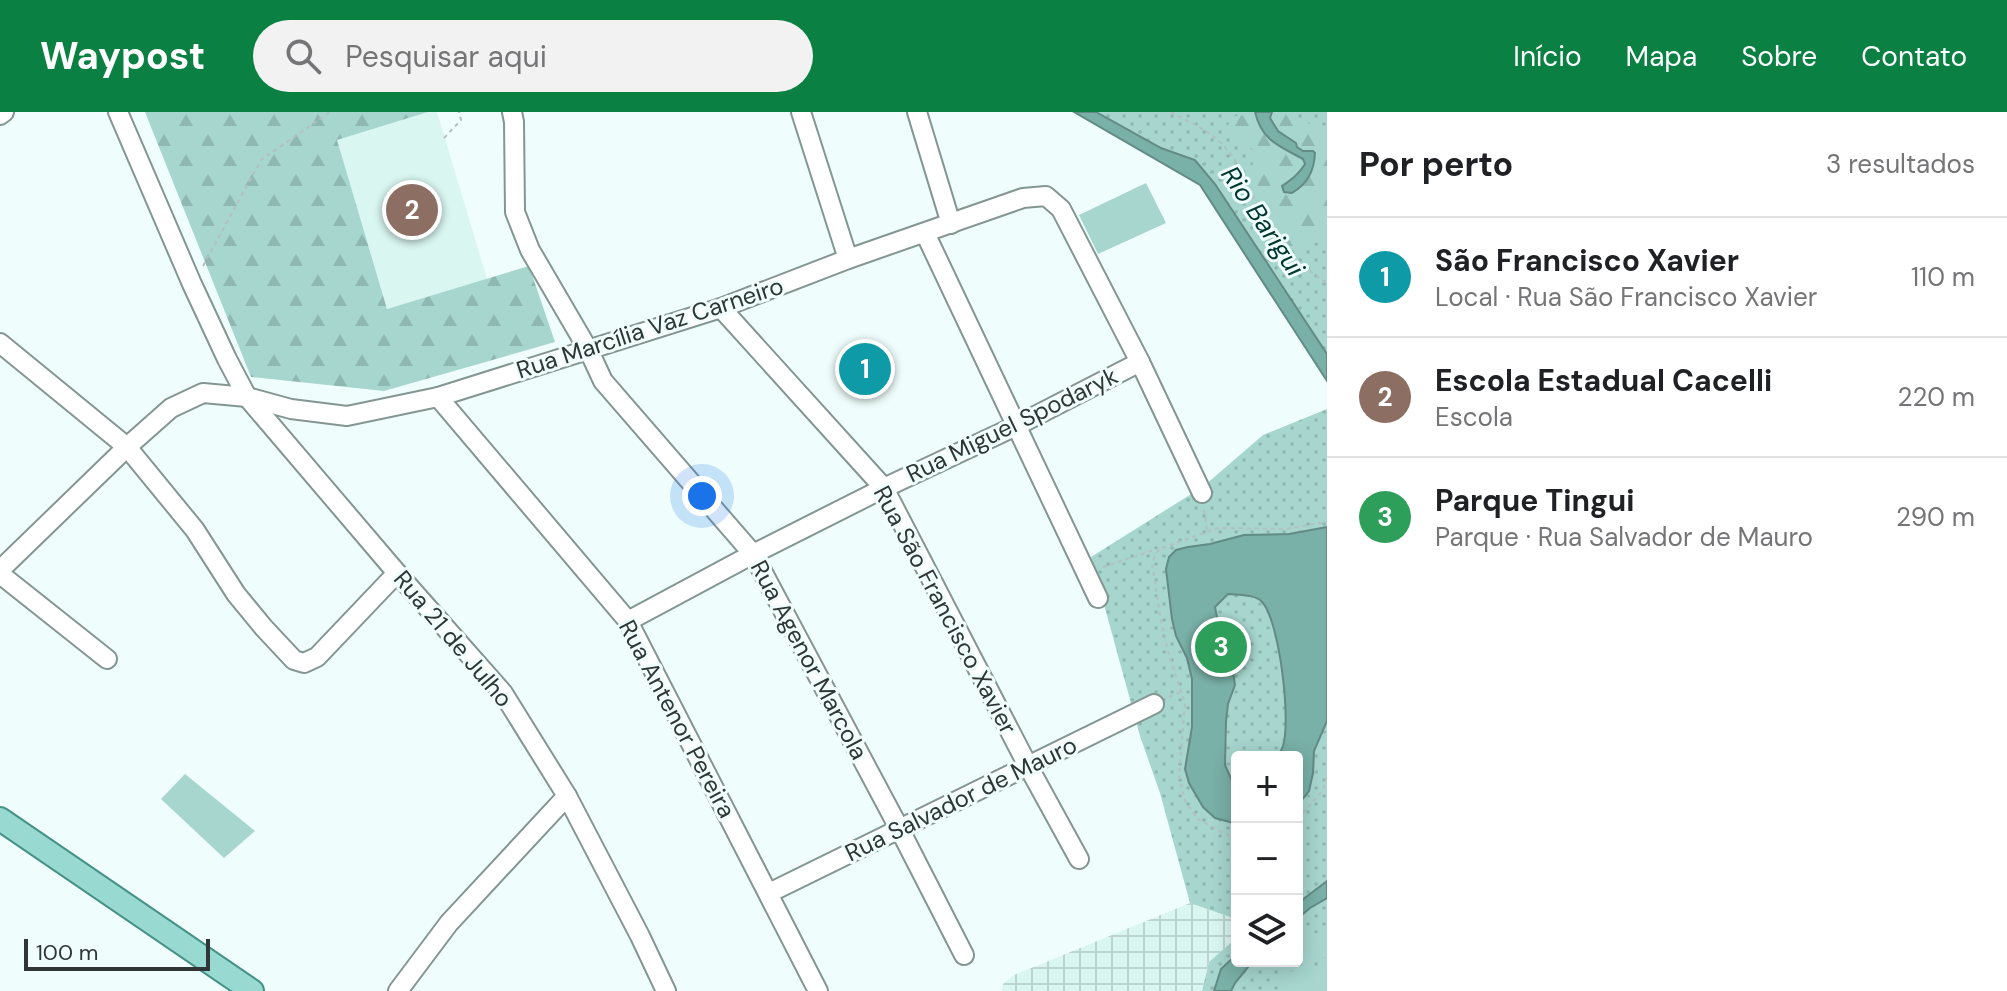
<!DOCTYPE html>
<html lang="pt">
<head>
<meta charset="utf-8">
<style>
	body { margin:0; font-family:"DM Sans",sans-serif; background:#f2f2f2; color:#202124 }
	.controls { position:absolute; right:24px; bottom:24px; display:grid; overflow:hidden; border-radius:8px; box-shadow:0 4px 20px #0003 }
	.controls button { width:72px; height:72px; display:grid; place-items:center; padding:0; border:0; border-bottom:2px solid #e0e0e0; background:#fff; color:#202124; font:40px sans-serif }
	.scale { position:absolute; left:24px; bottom:20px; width:186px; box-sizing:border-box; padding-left:8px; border:4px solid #2f3635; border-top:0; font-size:22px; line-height:28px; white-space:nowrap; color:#2f3635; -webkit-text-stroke:6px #effefc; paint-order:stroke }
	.you { position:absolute; left:702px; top:384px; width:28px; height:28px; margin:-20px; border:6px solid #fff; border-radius:50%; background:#1a73e8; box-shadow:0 0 0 12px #1a73e833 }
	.badge { display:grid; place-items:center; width:52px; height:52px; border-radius:50%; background:#0b8043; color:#fff; font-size:26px; font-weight:700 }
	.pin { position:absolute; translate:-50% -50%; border:4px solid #fff; box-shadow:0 2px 8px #0006 }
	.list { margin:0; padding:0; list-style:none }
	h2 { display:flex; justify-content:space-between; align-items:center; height:104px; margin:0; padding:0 32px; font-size:34px }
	h2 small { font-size:26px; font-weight:400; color:#757577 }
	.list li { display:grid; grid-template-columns:52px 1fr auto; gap:24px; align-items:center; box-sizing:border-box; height:120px; padding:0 32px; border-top:2px solid #e0e0e0 }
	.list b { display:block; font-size:30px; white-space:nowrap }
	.list p { margin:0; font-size:26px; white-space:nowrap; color:#757577 }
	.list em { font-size:26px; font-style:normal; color:#757577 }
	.icon { flex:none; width:44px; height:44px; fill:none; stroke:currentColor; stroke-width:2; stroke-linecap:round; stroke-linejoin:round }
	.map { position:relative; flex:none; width:1327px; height:879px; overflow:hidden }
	header { display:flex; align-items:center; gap:48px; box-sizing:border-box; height:112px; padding:0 40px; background:#0b8043; color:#fff }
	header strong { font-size:38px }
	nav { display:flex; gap:44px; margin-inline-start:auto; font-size:28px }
	.search { width:560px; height:72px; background:#f2f2f2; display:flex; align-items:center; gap:20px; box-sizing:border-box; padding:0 28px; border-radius:44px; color:#757577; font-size:30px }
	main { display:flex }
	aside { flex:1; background:#fff }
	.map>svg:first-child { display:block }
	.built { fill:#d9f6f1 }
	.industrial { fill:url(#industrial-grid) }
	.grass { fill:url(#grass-dots) }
	.forest { fill:url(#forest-firs) }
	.garden { fill:#a6d6ce }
	.water { fill:#79b0a7; stroke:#638b85; stroke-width:2 }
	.building { fill:url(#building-back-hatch); stroke:#a1b3b0; stroke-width:2 }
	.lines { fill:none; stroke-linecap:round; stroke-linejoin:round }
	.minor-casing { stroke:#849692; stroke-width:22 }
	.major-casing { stroke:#469187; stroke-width:26 }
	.path { stroke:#b3c0be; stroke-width:2; stroke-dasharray:4 4; stroke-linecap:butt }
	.minor { stroke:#fff; stroke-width:18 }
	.major { stroke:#98dad1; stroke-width:22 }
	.labels { text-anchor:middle; stroke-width:6; stroke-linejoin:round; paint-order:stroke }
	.street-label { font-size:24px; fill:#2f3635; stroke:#effefc }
	.water-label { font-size:26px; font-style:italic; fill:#00352f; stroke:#effefc }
</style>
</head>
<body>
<header>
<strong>Waypost</strong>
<div class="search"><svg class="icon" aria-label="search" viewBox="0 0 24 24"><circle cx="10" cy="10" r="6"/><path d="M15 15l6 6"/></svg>Pesquisar aqui</div>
<nav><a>Início</a><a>Mapa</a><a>Sobre</a><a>Contato</a></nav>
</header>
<main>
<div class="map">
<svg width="1327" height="879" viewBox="0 0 1327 879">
	<defs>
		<pattern id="industrial-grid" width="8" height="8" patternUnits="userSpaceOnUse" patternTransform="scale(2)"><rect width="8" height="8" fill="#d9f6f1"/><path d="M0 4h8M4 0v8" fill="none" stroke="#bbd4cf"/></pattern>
		<pattern id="grass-dots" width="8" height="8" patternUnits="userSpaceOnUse" patternTransform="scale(2)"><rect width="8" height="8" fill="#a6d6ce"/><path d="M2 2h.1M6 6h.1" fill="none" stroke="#8fb8b2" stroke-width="1.8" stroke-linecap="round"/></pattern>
		<pattern id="forest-firs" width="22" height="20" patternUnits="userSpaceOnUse" patternTransform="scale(2)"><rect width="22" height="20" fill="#a6d6ce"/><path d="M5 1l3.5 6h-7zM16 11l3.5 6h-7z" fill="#8fb8b2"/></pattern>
		<pattern id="building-back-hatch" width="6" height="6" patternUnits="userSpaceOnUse" patternTransform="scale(2)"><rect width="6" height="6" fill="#bccecb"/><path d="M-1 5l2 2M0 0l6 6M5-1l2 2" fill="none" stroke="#99a8a6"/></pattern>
	</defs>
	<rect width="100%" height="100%" fill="#effefc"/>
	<path class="built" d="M 428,0 L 437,0 L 487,167 L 387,197 L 336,28 Z"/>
	<path class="industrial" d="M 1190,791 L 1230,805 L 1237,813 L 1235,827 L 1209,850 L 1202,879 L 1002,879 L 1003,872 L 1014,863 Z"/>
	<g class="grass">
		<path d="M 1074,0 L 1327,0 L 1327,269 L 1200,73 Z"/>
		<path d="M 1327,297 L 1327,879 L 1202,879 L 1209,850 L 1235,827 L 1237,822 L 1237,849 L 1297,849 L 1297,645 L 1237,645 L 1237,813 L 1230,805 L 1190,791 L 1160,681 L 1140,624 L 1091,445 L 1204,374 L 1263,323 Z"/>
	</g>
	<g class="forest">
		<path d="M 145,0 L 428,0 L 337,28 L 387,197 L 529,154 L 555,230 L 384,279 L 251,265 Z"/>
		<path d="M 1251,0 L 1255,0 C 1261,25 1280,36 1303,46 L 1305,52 C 1301,58 1298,64 1293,68 C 1288,72 1285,72 1282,77 L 1313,55 L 1315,45 L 1313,39 L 1303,39 L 1297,35 L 1296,31 L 1278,19 L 1270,6 L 1272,0 C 1283,0 1294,4 1304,9 C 1313,13 1318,19 1327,22 L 1327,125 L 1302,138 L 1292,137 L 1266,107 L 1245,59 L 1251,55 L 1259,40 C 1244,31 1228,37 1227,14 L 1235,4 L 1249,3 Z"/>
	</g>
	<g class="garden">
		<path d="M 1146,71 L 1166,111 L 1098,142 L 1079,103 Z"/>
		<path d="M 185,662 L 255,719 L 224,746 L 161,687 Z"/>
		<path d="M 1327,819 L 1327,845 L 1301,850 L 1297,825 Z"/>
		<path d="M 1327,853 L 1327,879 L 1280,879 L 1277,862 Z"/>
	</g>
	<g class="water">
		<path d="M 1074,0 L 1096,0 L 1161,36 L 1195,48 L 1215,72 L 1327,242 L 1327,269 L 1200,73 Z"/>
		<path d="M 1255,0 L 1272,0 L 1270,6 L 1278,19 L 1296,31 L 1297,35 L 1303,39 L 1313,39 L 1315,41 C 1314,60 1307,72 1292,81 L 1284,80 L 1282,74 C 1292,67 1298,63 1305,52 L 1303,47 C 1279,34 1262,29 1255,0 Z"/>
		<path d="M 1327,415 L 1327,609 L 1314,639 L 1313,661 L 1309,679 L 1297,694 L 1297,645 L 1277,645 C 1278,644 1283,635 1283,634 C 1291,609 1280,512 1263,491 C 1256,482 1239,483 1228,482 L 1215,495 L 1221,526 L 1232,554 L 1235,573 L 1228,592 L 1226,610 L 1225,653 L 1233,671 L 1237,671 L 1237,712 L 1215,706 L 1203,695 L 1189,671 L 1185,657 L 1192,615 L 1192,567 L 1187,546 L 1176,524 L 1172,507 L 1166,457 L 1169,445 L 1176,438 L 1188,435 L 1210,432 L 1244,423 L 1289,422 Z"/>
		<path d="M 1327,769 L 1327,786 L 1310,796 L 1297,807 L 1297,792 Z"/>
		<path d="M 1237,842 L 1237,849 L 1253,849 L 1235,871 L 1231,879 L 1214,879 L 1221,857 Z"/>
	</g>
	<path class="building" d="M 887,242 L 891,265 L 843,273 L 840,250 Z"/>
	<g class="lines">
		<g class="minor-casing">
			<g id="minor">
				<path d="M 118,0 L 192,172 L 227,247 L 247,285 L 397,461 L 503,581 L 567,684 L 640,824 L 666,879"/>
				<path d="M 512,0 L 514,10 L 515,100 L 530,138 L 589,239 L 603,269 L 753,442 L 900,718 L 964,843"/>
				<path d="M 801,0 L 848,147"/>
				<path d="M 917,0 L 951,112"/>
				<path d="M 0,3 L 4,0"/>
				<path d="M 925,121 L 1098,486"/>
				<path d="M 721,196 L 884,376 L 1028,654 L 1079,747"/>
				<path d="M 0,231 L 127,335 L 195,418 L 236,482 L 264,516 L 294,548 L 304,551 L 317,545 L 397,461"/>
				<path d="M 438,285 L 628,509 L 818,879"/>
				<path d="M 0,458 L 127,335 L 171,296 L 203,281 L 247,285 L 291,297 L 347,304 L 438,285 L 721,196 L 848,147 L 1023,86 L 1046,84 L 1061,97 L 1140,250 L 1202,381"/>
				<path d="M 0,462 L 107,547"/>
				<path d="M 628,509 L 753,442 L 884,376 L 1016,314 L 1140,250"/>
				<path d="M 769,781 L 1154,592"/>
				<path d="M 398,879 L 449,811 L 567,684"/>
			</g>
		</g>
		<g class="major-casing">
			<path id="major" d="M 0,707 L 252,879"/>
		</g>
		<g class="path">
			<path d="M 1171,0 C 1189,10 1209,18 1223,33 C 1242,54 1250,80 1263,104 C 1278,132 1300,154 1327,171"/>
			<path d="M 444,26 L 461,8 L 459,0"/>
			<path d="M 203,154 L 261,48 L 330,0"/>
			<path d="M 1204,398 L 1207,419"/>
			<path d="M 1103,455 L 1157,437"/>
			<path d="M 1169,585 L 1181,580"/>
			<path d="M 1297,707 L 1323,678 L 1327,664"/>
			<path d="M 1237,724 L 1231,725 L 1198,707 L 1185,689 L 1179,664 L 1185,591 L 1169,544 L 1160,503 L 1152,451 L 1159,437 L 1218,416 L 1285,417 L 1327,410"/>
		</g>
		<use href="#minor" class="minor"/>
		<use href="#major" class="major"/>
	</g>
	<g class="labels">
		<g class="street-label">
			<text transform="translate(650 216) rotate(-18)" y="8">Rua Marcília Vaz Carneiro</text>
			<text transform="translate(1012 313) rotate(-26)" y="8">Rua Miguel Spodaryk</text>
			<text transform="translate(945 498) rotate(62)" y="8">Rua São Francisco Xavier</text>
			<text transform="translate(453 527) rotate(50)" y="8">Rua 21 de Julho</text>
			<text transform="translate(809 548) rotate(62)" y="8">Rua Agenor Marcola</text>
			<text transform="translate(677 607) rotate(62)" y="8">Rua Antenor Pereira</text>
			<text transform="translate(961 687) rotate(-26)" y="8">Rua Salvador de Mauro</text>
		</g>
		<g class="water-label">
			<text transform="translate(1263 109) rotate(56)" y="9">Rio Barigui</text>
		</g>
	</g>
</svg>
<div class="controls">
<button>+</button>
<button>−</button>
<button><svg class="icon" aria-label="layers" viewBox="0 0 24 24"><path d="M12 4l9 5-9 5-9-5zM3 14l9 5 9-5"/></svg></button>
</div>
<div class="scale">100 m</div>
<div class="you"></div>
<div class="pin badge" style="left:865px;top:257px;background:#0f9aa8">1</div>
<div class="pin badge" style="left:412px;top:98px;background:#8d6e63">2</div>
<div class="pin badge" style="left:1221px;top:535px;background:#2e9e5b">3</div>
</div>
<aside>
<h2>Por perto<small>3 resultados</small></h2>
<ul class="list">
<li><span class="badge" style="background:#0f9aa8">1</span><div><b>São Francisco Xavier</b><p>Local · Rua São Francisco Xavier</p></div><em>110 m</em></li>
<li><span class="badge" style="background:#8d6e63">2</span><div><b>Escola Estadual Cacelli</b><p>Escola</p></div><em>220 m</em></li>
<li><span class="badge" style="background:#2e9e5b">3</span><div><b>Parque Tingui</b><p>Parque · Rua Salvador de Mauro</p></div><em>290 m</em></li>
</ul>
</aside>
</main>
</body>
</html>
